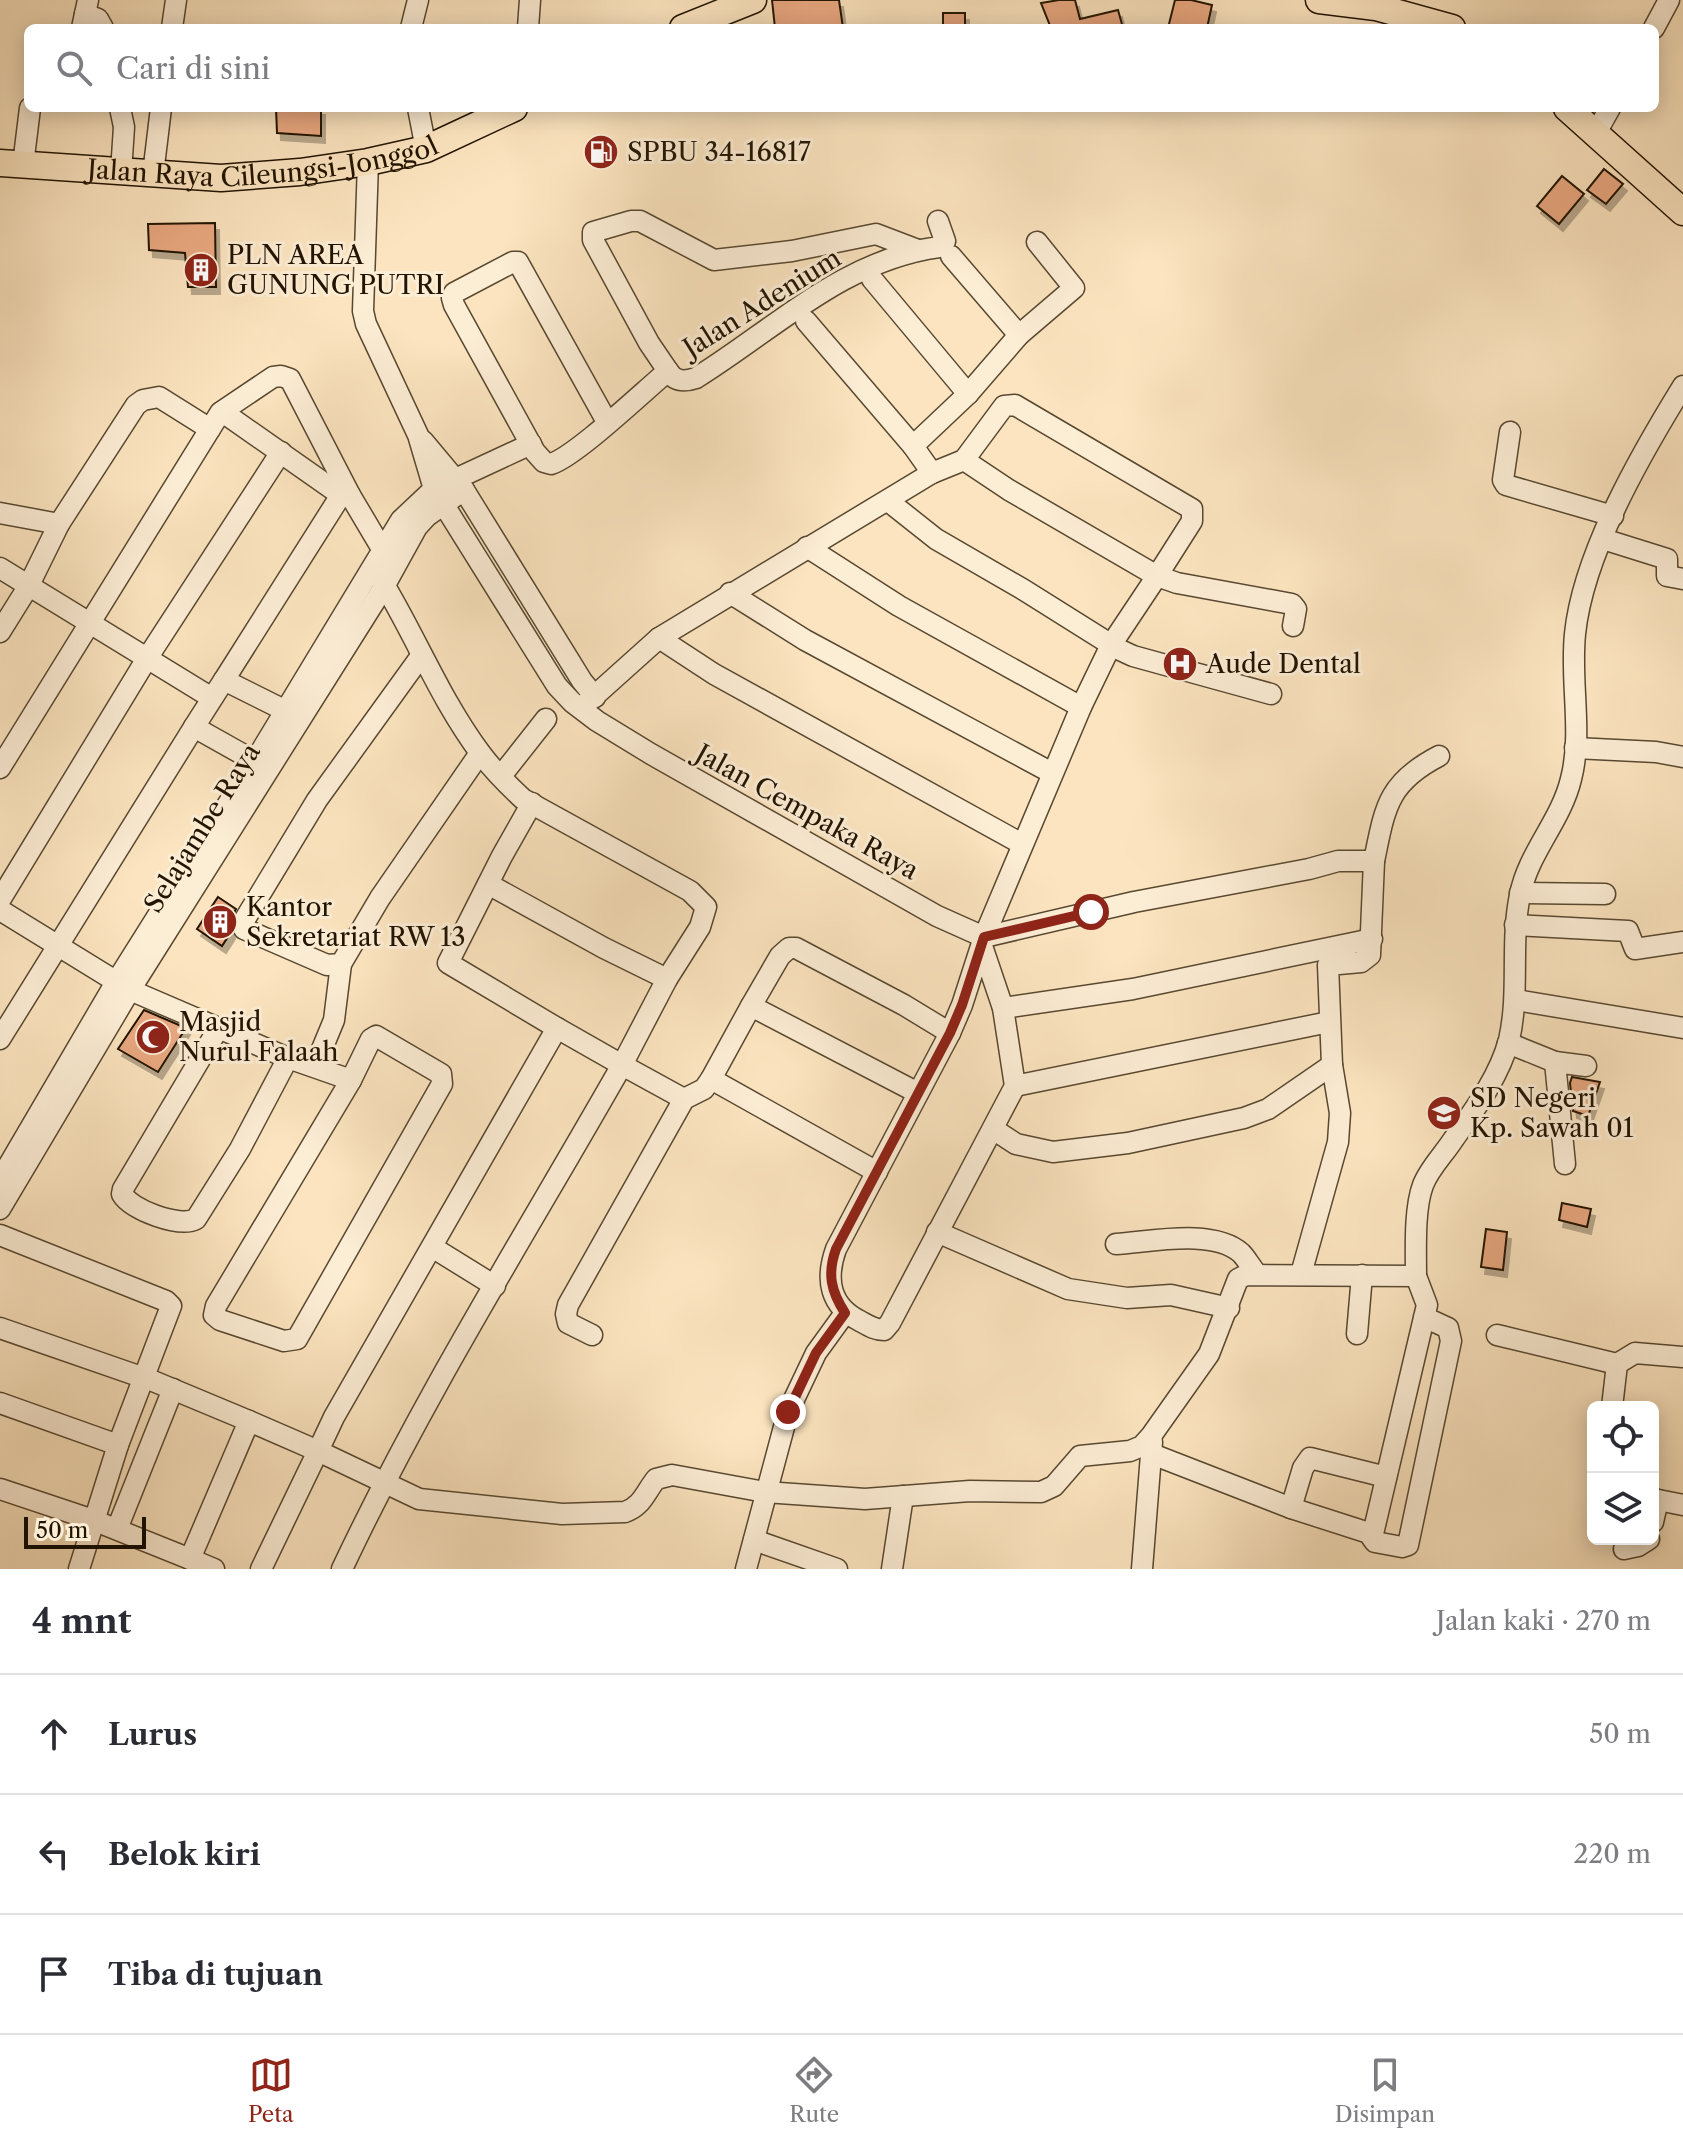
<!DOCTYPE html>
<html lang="id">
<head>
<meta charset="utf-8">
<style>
	body { margin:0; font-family:"Libre Caslon Text",serif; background:#f7f7f7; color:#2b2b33 }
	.controls { position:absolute; right:24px; bottom:24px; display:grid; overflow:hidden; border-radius:12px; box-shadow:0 4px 20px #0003 }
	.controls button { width:72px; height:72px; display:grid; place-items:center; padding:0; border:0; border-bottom:2px solid #e1e1e2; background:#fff; color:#2b2b33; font:40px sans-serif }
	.scale { position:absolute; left:24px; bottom:20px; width:122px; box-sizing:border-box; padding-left:8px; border:4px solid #221401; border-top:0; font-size:22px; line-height:28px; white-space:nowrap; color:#221401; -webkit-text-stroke:6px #fcedd5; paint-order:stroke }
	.stop { position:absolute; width:24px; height:24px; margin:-18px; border:6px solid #8f2418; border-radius:50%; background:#fff }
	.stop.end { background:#8f2418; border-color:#fff; box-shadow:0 2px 8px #0008 }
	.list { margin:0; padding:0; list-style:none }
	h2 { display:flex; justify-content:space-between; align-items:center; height:104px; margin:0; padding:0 32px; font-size:34px }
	h2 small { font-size:26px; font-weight:400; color:#7c7c81 }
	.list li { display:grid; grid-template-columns:52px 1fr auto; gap:24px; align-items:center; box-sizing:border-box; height:120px; padding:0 32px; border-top:2px solid #e1e1e2 }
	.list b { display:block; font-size:30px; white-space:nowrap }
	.list em { font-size:26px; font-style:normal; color:#7c7c81 }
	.icon { flex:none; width:44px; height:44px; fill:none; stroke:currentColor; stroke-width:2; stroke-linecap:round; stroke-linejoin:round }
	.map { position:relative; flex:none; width:1683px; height:1569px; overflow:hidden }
	.search { position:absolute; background:#fff; box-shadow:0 4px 20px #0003; left:24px; right:24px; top:24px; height:88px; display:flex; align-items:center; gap:20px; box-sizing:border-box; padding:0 28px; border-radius:12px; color:#7c7c81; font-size:30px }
	.sheet { height:464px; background:#fff }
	nav { display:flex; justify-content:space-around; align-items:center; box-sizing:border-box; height:112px; border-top:2px solid #e1e1e2; background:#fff; font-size:22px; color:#7c7c81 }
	nav a { display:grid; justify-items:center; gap:4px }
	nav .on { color:#8f2418 }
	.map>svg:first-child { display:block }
	.building { fill:#e9a881; stroke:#221401; stroke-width:2; filter:url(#shadow) }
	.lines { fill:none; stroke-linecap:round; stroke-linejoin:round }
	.minor-casing { stroke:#584830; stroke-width:23 }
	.major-casing { stroke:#221401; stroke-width:29 }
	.minor { stroke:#fcedd5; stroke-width:20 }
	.major { stroke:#fbe4bf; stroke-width:26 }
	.route { stroke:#8f2418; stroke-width:10 }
	.labels { text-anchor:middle; stroke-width:6; stroke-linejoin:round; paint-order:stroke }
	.poi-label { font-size:26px; fill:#221401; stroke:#fcedd5; text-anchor:start }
	.street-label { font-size:26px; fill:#221401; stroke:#fcedd5 }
</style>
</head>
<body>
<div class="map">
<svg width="1683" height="1569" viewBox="0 0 1683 1569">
	<defs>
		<filter id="shadow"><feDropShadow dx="4" dy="7" stdDeviation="0" flood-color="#0004"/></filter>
	</defs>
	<rect width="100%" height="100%" fill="#fbe4bf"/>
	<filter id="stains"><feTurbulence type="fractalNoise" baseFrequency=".0025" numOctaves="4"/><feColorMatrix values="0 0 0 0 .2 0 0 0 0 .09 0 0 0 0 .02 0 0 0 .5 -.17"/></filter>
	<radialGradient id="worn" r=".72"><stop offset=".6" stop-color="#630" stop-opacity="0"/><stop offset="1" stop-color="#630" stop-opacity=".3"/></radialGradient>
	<g class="building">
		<path d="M 772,0 L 839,0 L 843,28 L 775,28 Z"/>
		<path d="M 1059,0 L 1075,0 L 1080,19 L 1118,10 L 1123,28 L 1051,28 L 1041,3 Z"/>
		<path d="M 1175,0 L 1191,0 L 1212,5 L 1207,28 L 1168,28 Z"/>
		<rect x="943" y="13" width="22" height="15"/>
		<path d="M 276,108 L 321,108 L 321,136 L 277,133 Z"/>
		<path d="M 1604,169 L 1623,184 L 1606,204 L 1587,190 Z"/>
		<path d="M 1562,176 L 1584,194 L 1559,224 L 1537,206 Z"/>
		<path d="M 215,223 L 216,287 L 188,287 L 185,253 L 149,250 L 148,224 Z"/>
		<path d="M 218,897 L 236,909 L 229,922 L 231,932 L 222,946 L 197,929 Z"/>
		<path d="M 144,1010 L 186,1028 L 158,1072 L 118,1049 Z"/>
		<path d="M 1572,1077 L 1600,1082 L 1588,1116 L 1573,1111 L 1570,1083 Z"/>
		<path d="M 1562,1203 L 1591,1209 L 1587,1227 L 1559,1220 Z"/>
		<path d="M 1486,1229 L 1507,1232 L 1503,1270 L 1481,1267 Z"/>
	</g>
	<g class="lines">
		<g class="minor-casing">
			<g id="minor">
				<path d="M 85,14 L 98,19 L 103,28"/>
				<path d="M 82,28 L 88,0"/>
				<path d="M 172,28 L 176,0"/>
				<path d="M 411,28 L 418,0"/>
				<path d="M 528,28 L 530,0"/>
				<path d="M 1654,28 L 1669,0"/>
				<path d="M 120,108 L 124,127 L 121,172"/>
				<path d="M 418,108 L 426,149"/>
				<path d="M 1596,133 L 1610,108"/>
				<path d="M 368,162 L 363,311 L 366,324 L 418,435 L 434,489 L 557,686 L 572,702 L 597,721 L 651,754 L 937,916 L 984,937 L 1134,902 L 1309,869 L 1338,861 L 1374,861 L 1370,955 L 1361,962 L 1328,965 L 1332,1065 L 1268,1109 L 1244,1118 L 1128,1143 L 1053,1152 L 1016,1144 L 993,1129"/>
				<path d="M 23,165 L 30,108"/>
				<path d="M 153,174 L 161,108"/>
				<path d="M 951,256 L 1019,335"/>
				<path d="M 872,279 L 968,394"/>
				<path d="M 806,321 L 913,446"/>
				<path d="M 668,371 L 649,343 L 593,240 L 593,232 L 631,221 L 640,221 L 714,260 L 792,251 L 876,234 L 918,250"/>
				<path d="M 221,412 L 273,377 L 281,376 L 290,379 L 350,495"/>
				<path d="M 607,422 L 518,262 L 513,262 L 454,293 L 452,298 L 454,305 L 535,452 L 544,462 L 551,464 C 576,456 644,391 668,371 C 675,382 684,382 696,378 C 775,329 843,260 939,247 L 945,241 L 938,221"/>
				<path d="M 1510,432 L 1503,480 L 1506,485 L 1613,516"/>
				<path d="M 423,441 L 464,490 L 582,681 L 595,697"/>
				<path d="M 964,460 L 1004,406 L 1015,405 L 1192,509 L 1192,521 L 1157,576 L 1177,583 L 1292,604 L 1296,609 L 1293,626"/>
				<path d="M 932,473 L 913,446 L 968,394 L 1019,335 L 1074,288 L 1037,242"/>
				<path d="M 888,501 L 936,539 L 1024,590 L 1118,649 L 1133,656 L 1271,694"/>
				<path d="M 0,513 L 59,524"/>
				<path d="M 1603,539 L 1667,559 L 1667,576 L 1683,579"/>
				<path d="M 807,547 L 899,606 L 1081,707"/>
				<path d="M 0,568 L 212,698"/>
				<path d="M 379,576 C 415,634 439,698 481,754 C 493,770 508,785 523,799 L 690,891 L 706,907 L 700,927 L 667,979 L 622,1065 L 557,1028"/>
				<path d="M 730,593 L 805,640 L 1052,773"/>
				<path d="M 0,632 L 28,587 L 59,524 L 136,405 L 143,400 L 159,397 L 210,429 L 220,413 L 224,413 L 341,495 L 350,495 L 382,549"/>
				<path d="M 659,638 L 714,674 L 1022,844"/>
				<path d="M 421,656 L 317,800 L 242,924 L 244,929 L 327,965 L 341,964 L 380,898 L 480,753"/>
				<path d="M 224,680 L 341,495"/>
				<path d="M 581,708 L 659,638 L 932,473 L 964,460 L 1009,490 L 1157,576 L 1111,645 L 1081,707 L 984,937 L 962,1005 L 950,1033 L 836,1249 C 825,1280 830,1306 860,1321 C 869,1326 875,1330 884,1330 L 890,1323 L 1015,1086 L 1003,1008 L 982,946"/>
				<path d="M 1575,748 L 1656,752 L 1683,757"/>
				<path d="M 0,768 L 210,429"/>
				<path d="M 267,768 L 194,727 L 224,680 L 296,716"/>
				<path d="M 501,776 L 546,719"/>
				<path d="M 532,803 L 502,856 L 448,963 L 557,1028 L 334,1417 L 318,1451 L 419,1499 L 562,1514 L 625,1512 C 642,1506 645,1493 656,1479 L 672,1475 L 765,1492 L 865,1499 L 970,1491 L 1041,1492 L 1054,1486 L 1080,1456 L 1130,1451 L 1142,1446 L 1151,1436 L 1209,1354 L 1238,1279 L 1246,1275 L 1416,1276 C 1416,1250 1414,1209 1423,1185 C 1429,1169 1444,1154 1453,1140 C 1475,1109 1499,1077 1509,1040 C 1520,992 1510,943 1520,895 C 1528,853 1561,821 1571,779 C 1583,733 1570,682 1575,634 C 1583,554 1641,454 1683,386"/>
				<path d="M 1374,861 C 1385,808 1387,783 1439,756"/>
				<path d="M 488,884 L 604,948 L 667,979"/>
				<path d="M 1520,893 L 1605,894"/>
				<path d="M 0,900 L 146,660 L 281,452"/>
				<path d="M 0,910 L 130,990 L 288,1058 L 351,1080"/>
				<path d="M 1515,925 L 1628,931 L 1635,949 L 1683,942"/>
				<path d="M 1516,1000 L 1683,1028"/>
				<path d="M 1003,1008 L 1133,989 L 1372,939"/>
				<path d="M 218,1029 L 123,1189 L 122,1194 C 131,1210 180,1228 196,1219 L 240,1149 L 288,1058"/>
				<path d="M 376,1036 L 441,1074 L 442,1084 L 297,1339 L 284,1341 L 220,1320 L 214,1315 L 216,1306 L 351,1080 L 371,1039 Z"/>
				<path d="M 0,1039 L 194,727"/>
				<path d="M 1508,1043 L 1555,1062 L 1586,1066"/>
				<path d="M 1555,1062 L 1565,1164"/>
				<path d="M 315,1066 L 334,1020 L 341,964"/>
				<path d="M 711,1079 L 877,1172"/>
				<path d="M 1015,1086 L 1329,1022"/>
				<path d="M 918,1093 L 751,1006 L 780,956 L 789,948 L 796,948 L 904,1005 L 950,1033"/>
				<path d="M 0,1180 L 116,982 L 255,761 L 401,520 L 434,489 L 531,444"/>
				<path d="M 0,1209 L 130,990 L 385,585 L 417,527 L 427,516 L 464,490"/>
				<path d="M 937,1232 L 1068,1289 L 1127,1298 L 1171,1295 L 1229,1308"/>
				<path d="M 0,1235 L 166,1301 L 171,1306 L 118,1445 L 79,1569"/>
				<path d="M 1116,1244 C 1150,1242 1213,1228 1241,1253 C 1246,1258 1251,1267 1256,1273"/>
				<path d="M 432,1247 L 495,1286"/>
				<path d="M 1301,1274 L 1338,1142 L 1340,1113 L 1332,1065"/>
				<path d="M 1416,1276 L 1427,1305 L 1372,1538 L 1375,1542 L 1402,1547 L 1408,1545 L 1451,1341 L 1448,1328 L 1424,1317"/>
				<path d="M 0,1328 L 153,1381 L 249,1421 L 190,1559 L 93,1520 L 0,1489"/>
				<path d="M 1357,1334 L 1362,1275"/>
				<path d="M 592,1335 L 568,1323 L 566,1314 L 568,1305 L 684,1099 L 704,1089 L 711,1079 L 751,1006"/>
				<path d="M 1497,1335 L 1617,1364 L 1635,1353 L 1683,1357"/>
				<path d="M 0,1403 L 118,1445"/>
				<path d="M 1612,1407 L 1617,1364"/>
				<path d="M 249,1421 L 318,1451 L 261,1569"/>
				<path d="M 1152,1454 L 1291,1508 L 1372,1534"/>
				<path d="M 1653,1499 L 1683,1505"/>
				<path d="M 1291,1508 L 1303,1468 L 1310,1458 L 1386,1477"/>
				<path d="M 1653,1522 L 1658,1500"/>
				<path d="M 117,1529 L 173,1389"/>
				<path d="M 754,1540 L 837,1569"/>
				<path d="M 1624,1549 L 1638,1546 L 1649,1539"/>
				<path d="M 190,1559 L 214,1569"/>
				<path d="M 342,1569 C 424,1395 527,1232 622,1065 L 684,1099"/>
				<path d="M 746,1569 L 788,1412 L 816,1353 L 845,1313"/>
				<path d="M 892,1569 L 903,1496"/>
				<path d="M 1142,1569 L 1152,1442"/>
			</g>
		</g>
		<g class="major-casing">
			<g id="major">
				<path d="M 1319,0 L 1376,7 L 1452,28"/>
				<path d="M 683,28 L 753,0"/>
				<path d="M 1567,108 L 1683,212"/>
				<path id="s1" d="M 0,163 L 221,178 L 300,172 L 368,162 L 426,149 L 514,108"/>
			</g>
		</g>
		<use href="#minor" class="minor"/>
		<use href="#major" class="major"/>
	</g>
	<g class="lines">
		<path class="route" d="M 788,1412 L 816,1353 L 845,1313 C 831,1291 827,1274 836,1249 L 950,1033 L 962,1005 L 984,937 L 1091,912"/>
	</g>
	<defs>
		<g id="fuel-disc" transform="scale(1.8)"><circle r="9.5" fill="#8f2418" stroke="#fcedd5"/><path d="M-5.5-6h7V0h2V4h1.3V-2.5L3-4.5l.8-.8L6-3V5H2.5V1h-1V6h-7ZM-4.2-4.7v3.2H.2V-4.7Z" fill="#fff"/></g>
		<g id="building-disc" transform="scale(1.8)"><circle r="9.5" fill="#8f2418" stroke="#fcedd5"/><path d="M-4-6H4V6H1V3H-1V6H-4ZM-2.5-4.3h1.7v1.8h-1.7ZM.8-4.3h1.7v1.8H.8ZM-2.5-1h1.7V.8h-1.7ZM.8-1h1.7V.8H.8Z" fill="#fff"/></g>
		<g id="hospital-disc" transform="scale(1.8)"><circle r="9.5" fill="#8f2418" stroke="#fcedd5"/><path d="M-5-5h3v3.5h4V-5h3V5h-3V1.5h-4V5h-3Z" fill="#fff"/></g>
		<g id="mosque-disc" transform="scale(1.8)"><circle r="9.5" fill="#8f2418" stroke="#fcedd5"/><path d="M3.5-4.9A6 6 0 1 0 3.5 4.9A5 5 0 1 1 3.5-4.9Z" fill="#fff"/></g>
		<g id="school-disc" transform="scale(1.8)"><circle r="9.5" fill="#8f2418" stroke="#fcedd5"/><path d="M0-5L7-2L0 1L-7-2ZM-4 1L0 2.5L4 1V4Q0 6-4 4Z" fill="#fff"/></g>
	</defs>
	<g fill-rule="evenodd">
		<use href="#fuel-disc" x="601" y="152"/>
		<use href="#building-disc" x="201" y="270"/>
		<use href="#hospital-disc" x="1180" y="664"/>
		<use href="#building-disc" x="220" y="922"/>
		<use href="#mosque-disc" x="153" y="1037"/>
		<use href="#school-disc" x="1444" y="1113"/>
	</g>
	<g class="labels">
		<g class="poi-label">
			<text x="627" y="161">SPBU 34-16817</text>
			<text x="227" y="264">PLN AREA<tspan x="227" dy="30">GUNUNG PUTRI</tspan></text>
			<text x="1206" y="673">Aude Dental</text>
			<text x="246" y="916">Kantor<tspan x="246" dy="30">Sekretariat RW 13</tspan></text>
			<text x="179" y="1031">Masjid<tspan x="179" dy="30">Nurul Falaah</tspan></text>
			<text x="1470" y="1107">SD Negeri<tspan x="1470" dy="30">Kp. Sawah 01</tspan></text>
		</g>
		<g class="street-label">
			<text dy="9" stroke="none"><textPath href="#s1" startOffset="264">Jalan Raya Cileungsi-Jonggol</textPath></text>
			<text transform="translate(762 303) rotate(-32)" y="9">Jalan Adenium</text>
			<text transform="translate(807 812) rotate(29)" y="9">Jalan Cempaka Raya</text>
			<text transform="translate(202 828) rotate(-58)" y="9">Selajambe Raya</text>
		</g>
	</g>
	<rect width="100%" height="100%" filter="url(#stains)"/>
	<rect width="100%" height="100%" fill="url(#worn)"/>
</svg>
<div class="controls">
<button><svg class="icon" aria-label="locate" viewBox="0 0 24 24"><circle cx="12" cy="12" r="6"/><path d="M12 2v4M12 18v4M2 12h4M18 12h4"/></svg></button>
<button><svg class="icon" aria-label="layers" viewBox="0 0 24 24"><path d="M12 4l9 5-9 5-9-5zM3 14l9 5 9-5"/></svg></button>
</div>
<div class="scale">50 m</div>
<div class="stop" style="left:1091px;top:912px"></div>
<div class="stop end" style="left:788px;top:1412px"></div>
<div class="search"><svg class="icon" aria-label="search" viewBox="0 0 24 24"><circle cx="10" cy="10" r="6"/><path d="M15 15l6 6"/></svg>Cari di sini</div>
</div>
<section class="sheet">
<h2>4 mnt<small>Jalan kaki · 270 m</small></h2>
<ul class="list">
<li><svg class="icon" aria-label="ahead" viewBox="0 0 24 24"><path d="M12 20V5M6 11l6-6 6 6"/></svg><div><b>Lurus</b></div><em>50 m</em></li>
<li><svg class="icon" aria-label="left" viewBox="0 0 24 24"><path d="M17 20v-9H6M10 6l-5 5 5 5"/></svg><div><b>Belok kiri</b></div><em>220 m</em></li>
<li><svg class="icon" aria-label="arrive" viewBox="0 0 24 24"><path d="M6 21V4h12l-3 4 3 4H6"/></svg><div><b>Tiba di tujuan</b></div></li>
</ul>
</section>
<nav>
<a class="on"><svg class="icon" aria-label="map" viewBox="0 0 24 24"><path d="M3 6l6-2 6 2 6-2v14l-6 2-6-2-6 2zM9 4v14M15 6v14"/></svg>Peta</a>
<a><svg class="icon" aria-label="directions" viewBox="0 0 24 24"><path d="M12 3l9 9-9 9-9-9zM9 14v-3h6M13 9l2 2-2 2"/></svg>Rute</a>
<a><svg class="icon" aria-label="saved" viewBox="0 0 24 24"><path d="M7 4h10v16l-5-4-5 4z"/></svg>Disimpan</a>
</nav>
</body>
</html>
